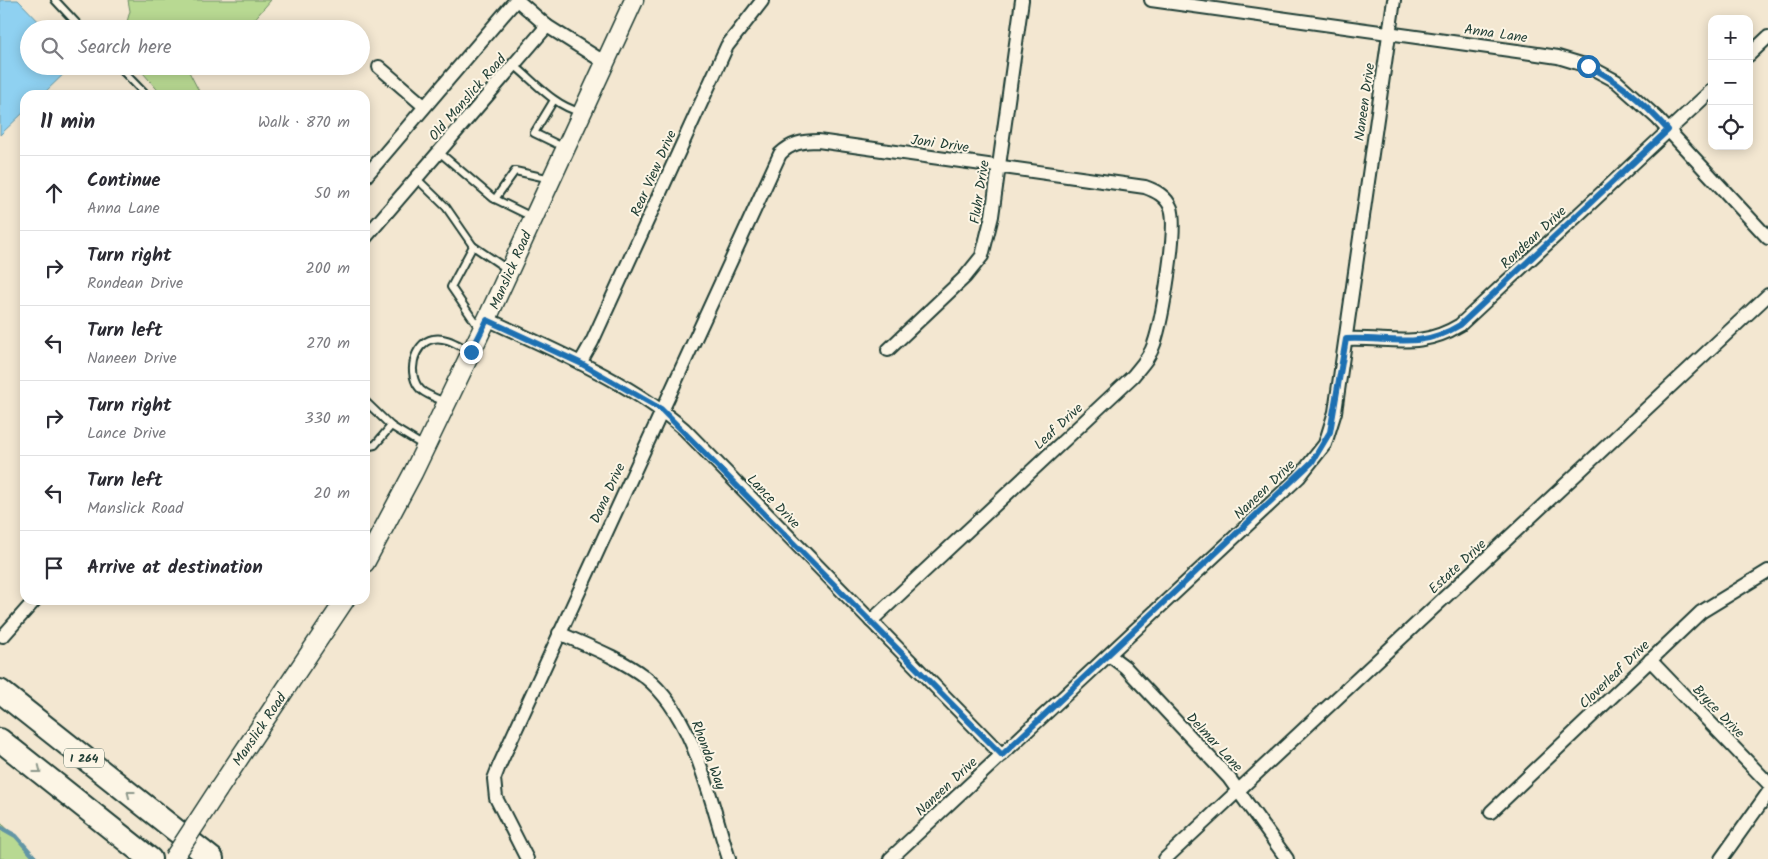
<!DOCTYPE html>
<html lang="en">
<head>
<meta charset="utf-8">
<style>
	body { margin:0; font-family:Kalam,sans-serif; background:#f7f7f7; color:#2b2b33 }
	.controls { position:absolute; right:15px; top:15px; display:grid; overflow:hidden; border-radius:10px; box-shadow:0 2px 12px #0003 }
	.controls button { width:45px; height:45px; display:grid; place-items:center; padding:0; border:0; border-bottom:1px solid #e1e1e2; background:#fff; color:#2b2b33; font:25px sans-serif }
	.stop { position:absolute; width:15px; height:15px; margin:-11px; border:4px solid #1f6fb2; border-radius:50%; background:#fff }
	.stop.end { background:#1f6fb2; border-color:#fff; box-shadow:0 1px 5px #0008 }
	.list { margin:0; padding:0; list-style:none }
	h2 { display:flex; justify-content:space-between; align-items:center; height:65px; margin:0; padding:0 20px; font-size:21px }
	h2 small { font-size:16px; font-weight:400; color:#7c7c81 }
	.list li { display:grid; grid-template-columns:32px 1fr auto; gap:15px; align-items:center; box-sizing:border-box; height:75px; padding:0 20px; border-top:1px solid #e1e1e2 }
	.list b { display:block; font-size:19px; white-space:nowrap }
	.list p { margin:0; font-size:16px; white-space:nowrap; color:#7c7c81 }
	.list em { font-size:16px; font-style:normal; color:#7c7c81 }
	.icon { flex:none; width:28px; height:28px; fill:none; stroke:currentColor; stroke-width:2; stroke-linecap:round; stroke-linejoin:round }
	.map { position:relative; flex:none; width:1768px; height:859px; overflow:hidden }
	.search { position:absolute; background:#fff; box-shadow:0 2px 12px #0003; left:20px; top:20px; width:350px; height:55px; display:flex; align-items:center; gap:12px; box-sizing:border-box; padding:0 18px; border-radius:28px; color:#7c7c81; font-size:19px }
	.panel { position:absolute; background:#fff; box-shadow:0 2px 12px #0003; left:20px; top:90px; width:350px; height:515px; border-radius:15px }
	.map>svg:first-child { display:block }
	.green { fill:#b8d992; stroke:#6c8b63 }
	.water { fill:#8fd1f1; stroke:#6296a5 }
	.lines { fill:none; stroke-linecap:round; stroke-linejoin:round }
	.stream { stroke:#6296a5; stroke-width:4.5 }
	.service-casing { stroke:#1f3d34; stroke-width:10 }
	.minor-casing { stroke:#1f3d34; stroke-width:16 }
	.secondary-casing { stroke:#1f3d34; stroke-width:21 }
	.motorway-casing { stroke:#1f3d34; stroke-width:26 }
	.service { stroke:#fcf5e5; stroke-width:6 }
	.minor { stroke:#fcf5e5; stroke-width:12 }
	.secondary { stroke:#fcf5e5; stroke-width:18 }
	.motorway { stroke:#fcf5e5; stroke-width:22 }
	.secondary-bridge-casing { stroke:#1f3d34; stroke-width:21; stroke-linecap:butt }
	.secondary-bridge { stroke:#fcf5e5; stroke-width:18 }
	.oneway { stroke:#8e998c }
	.route { stroke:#1f6fb2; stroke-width:6 }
	.labels { text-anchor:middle; stroke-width:4; stroke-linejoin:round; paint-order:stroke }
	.shield { fill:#fcf5e5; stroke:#617469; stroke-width:1 }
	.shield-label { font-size:12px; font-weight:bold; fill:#1f3d34 }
	.street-label { font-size:14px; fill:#1f3d34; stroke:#fcf5e5 }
</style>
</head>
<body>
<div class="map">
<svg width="1768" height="859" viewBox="0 0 1768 859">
	<rect width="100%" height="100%" fill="#f3e7d1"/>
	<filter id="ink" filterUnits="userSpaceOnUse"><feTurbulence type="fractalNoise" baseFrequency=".02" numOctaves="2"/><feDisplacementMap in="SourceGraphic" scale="10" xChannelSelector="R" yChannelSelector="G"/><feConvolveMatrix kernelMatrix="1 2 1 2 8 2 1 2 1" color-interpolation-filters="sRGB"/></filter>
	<g filter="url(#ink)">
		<g class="green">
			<path d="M 128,0 L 271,0 L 246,29 L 125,29 L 130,11 Z"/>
			<path d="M 137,66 L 186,66 L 201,95 L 162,95 Z"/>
			<path d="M 0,822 L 39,859 L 0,859 Z"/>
		</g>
		<path class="water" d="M 0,0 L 18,0 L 46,29 L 29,29 L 29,66 L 72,66 L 42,95 L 25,95 L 25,111 L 0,135 Z"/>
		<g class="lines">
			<path class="stream" d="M 0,827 L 16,836 L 36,859"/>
			<g class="service-casing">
				<g id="service">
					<path d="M 55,0 L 82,29"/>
					<path d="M 514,65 C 535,82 553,105 580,112"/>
					<path d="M 118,66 L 146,95"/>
					<path d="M 554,100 L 534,133 L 565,148"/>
					<path d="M 439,152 L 493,198 L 532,217"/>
					<path d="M 416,178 L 446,207 L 473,246 L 451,287 L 479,328"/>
					<path d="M 495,199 L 515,171 L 551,179"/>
					<path d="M 473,246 L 507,269"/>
					<path d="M 365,401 L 391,426"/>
					<path d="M 445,402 C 438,399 427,395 421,390 C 406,376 413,343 433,339 C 446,336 459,346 470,351"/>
					<path d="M 365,447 L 375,445 L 391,426 L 424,446"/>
				</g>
			</g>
			<g class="minor-casing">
				<g id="minor">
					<path d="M 517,0 L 547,26"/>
					<path d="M 1151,0 L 1524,52 L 1558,57 L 1588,66 L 1616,81 L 1657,118 L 1768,238"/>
					<path d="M 1749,55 L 1768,37"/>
					<path d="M 379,67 L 424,106"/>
					<path d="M 365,177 L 516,0"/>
					<path d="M 365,238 L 547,26 L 604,62"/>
					<path d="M 487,319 C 553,350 629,381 684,429 L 1002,755"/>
					<path d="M 1346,339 C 1391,337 1419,350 1460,325 L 1712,90"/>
					<path d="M 888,350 L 965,277 L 982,256 L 992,216 L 1022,0"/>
					<path d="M 580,363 L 592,342 L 727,46 L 762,1"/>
					<path d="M 559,633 C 588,646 620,658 645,677 C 695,716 710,801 729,859"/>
					<path d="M 3,636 L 35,600"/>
					<path d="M 1109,655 L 1125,667 L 1229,778 L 1287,859"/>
					<path d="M 1650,660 L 1768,783"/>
					<path d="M 1491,812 L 1701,612 L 1768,571"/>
					<path d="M 527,859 L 496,798 L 494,779 L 499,766 L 780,154 C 791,143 803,141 818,141 L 1145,187 C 1156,191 1166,196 1171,208 C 1178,228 1162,321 1154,344 C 1150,357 1141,366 1133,376 L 871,621"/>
					<path d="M 890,859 L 1299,477 L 1325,444 L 1335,412 L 1394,0"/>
					<path d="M 1165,859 L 1768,295"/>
					<path d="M 1721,859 L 1768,793"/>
				</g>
			</g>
			<g class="secondary-casing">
				<g id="secondary">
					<path d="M 365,563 L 413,473 L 487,319 L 634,0"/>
					<path d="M 218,790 L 345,600"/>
				</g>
			</g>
			<g class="motorway-casing">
				<g id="motorway">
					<path d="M 0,691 L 212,859"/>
					<path d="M 0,740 L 150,859"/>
				</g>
			</g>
			<use href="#service" class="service"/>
			<use href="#minor" class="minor"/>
			<use href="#secondary" class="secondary"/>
			<use href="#motorway" class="motorway"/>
			<g class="secondary-bridge-casing">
				<path id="secondary-bridge" d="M 173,859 L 218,790"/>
			</g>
			<use href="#secondary-bridge" class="secondary-bridge"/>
		</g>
		<defs><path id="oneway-chevron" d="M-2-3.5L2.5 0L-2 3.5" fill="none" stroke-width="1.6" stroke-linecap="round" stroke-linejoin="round" transform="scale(1.25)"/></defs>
		<g class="oneway">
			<use href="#oneway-chevron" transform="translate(38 770) rotate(38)"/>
			<use href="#oneway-chevron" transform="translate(130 794) rotate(-142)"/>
		</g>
	</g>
	<g class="lines" filter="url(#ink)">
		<path class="route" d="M 471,352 L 487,320 L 580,363 L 661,409 L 1002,755 L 1312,462 L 1330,432 L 1346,339 C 1391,337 1419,350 1460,325 L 1668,130 C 1645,104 1620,81 1588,66"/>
	</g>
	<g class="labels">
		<rect class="shield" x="64" y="748.5" width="40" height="19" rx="4"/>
		<g class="shield-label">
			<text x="84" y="762">I 264</text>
		</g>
		<g class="street-label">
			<text transform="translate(1496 33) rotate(8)" y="5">Anna Lane</text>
			<text transform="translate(467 97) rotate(-49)" y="5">Old Manslick Road</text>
			<text transform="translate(1364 102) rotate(-82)" y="5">Naneen Drive</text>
			<text transform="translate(940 143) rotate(8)" y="5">Joni Drive</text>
			<text transform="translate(653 173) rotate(-66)" y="5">Rear View Drive</text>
			<text transform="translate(979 192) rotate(-81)" y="5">Fluhr Drive</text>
			<text transform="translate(1533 237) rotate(-43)" y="5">Rondean Drive</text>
			<text transform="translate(510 270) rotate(-66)" y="5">Manslick Road</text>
			<text transform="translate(1058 426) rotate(-43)" y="5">Leaf Drive</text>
			<text transform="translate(1264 489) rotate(-44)" y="5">Naneen Drive</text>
			<text transform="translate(607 493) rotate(-65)" y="5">Dana Drive</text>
			<text transform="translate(774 501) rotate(46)" y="5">Lance Drive</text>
			<text transform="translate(1457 566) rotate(-43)" y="5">Estate Drive</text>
			<text transform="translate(1614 674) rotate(-44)" y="5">Cloverleaf Drive</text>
			<text transform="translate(1719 711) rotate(46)" y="5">Bryce Drive</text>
			<text transform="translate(259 729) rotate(-56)" y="5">Manslick Road</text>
			<text transform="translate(1215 742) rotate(47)" y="5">Delmar Lane</text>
			<text transform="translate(709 755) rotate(69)" y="5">Rhonda Way</text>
			<text transform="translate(946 786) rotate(-43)" y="5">Naneen Drive</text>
		</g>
	</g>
</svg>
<div class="controls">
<button>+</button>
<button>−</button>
<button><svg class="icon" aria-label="locate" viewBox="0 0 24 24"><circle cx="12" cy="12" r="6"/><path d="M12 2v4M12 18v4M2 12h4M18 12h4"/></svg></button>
</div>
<div class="stop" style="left:1588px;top:66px"></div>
<div class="stop end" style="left:471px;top:352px"></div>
<div class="search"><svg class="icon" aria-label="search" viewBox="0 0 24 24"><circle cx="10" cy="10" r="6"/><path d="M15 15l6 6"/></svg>Search here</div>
<section class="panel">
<h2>11 min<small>Walk · 870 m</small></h2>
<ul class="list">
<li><svg class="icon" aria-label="ahead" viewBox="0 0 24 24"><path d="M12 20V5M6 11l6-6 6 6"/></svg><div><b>Continue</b><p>Anna Lane</p></div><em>50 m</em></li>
<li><svg class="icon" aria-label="right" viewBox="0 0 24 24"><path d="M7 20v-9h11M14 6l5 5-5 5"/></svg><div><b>Turn right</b><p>Rondean Drive</p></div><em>200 m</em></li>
<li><svg class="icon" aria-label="left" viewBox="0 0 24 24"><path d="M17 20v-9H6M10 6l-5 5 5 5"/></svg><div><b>Turn left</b><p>Naneen Drive</p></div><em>270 m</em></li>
<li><svg class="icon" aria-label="right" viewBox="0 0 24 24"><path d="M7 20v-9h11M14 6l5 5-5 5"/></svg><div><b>Turn right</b><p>Lance Drive</p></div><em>330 m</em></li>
<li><svg class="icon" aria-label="left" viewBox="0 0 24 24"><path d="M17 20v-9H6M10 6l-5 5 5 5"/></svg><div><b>Turn left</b><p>Manslick Road</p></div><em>20 m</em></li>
<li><svg class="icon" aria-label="arrive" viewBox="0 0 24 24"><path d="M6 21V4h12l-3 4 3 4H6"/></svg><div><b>Arrive at destination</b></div></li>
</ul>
</section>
</div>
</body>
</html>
